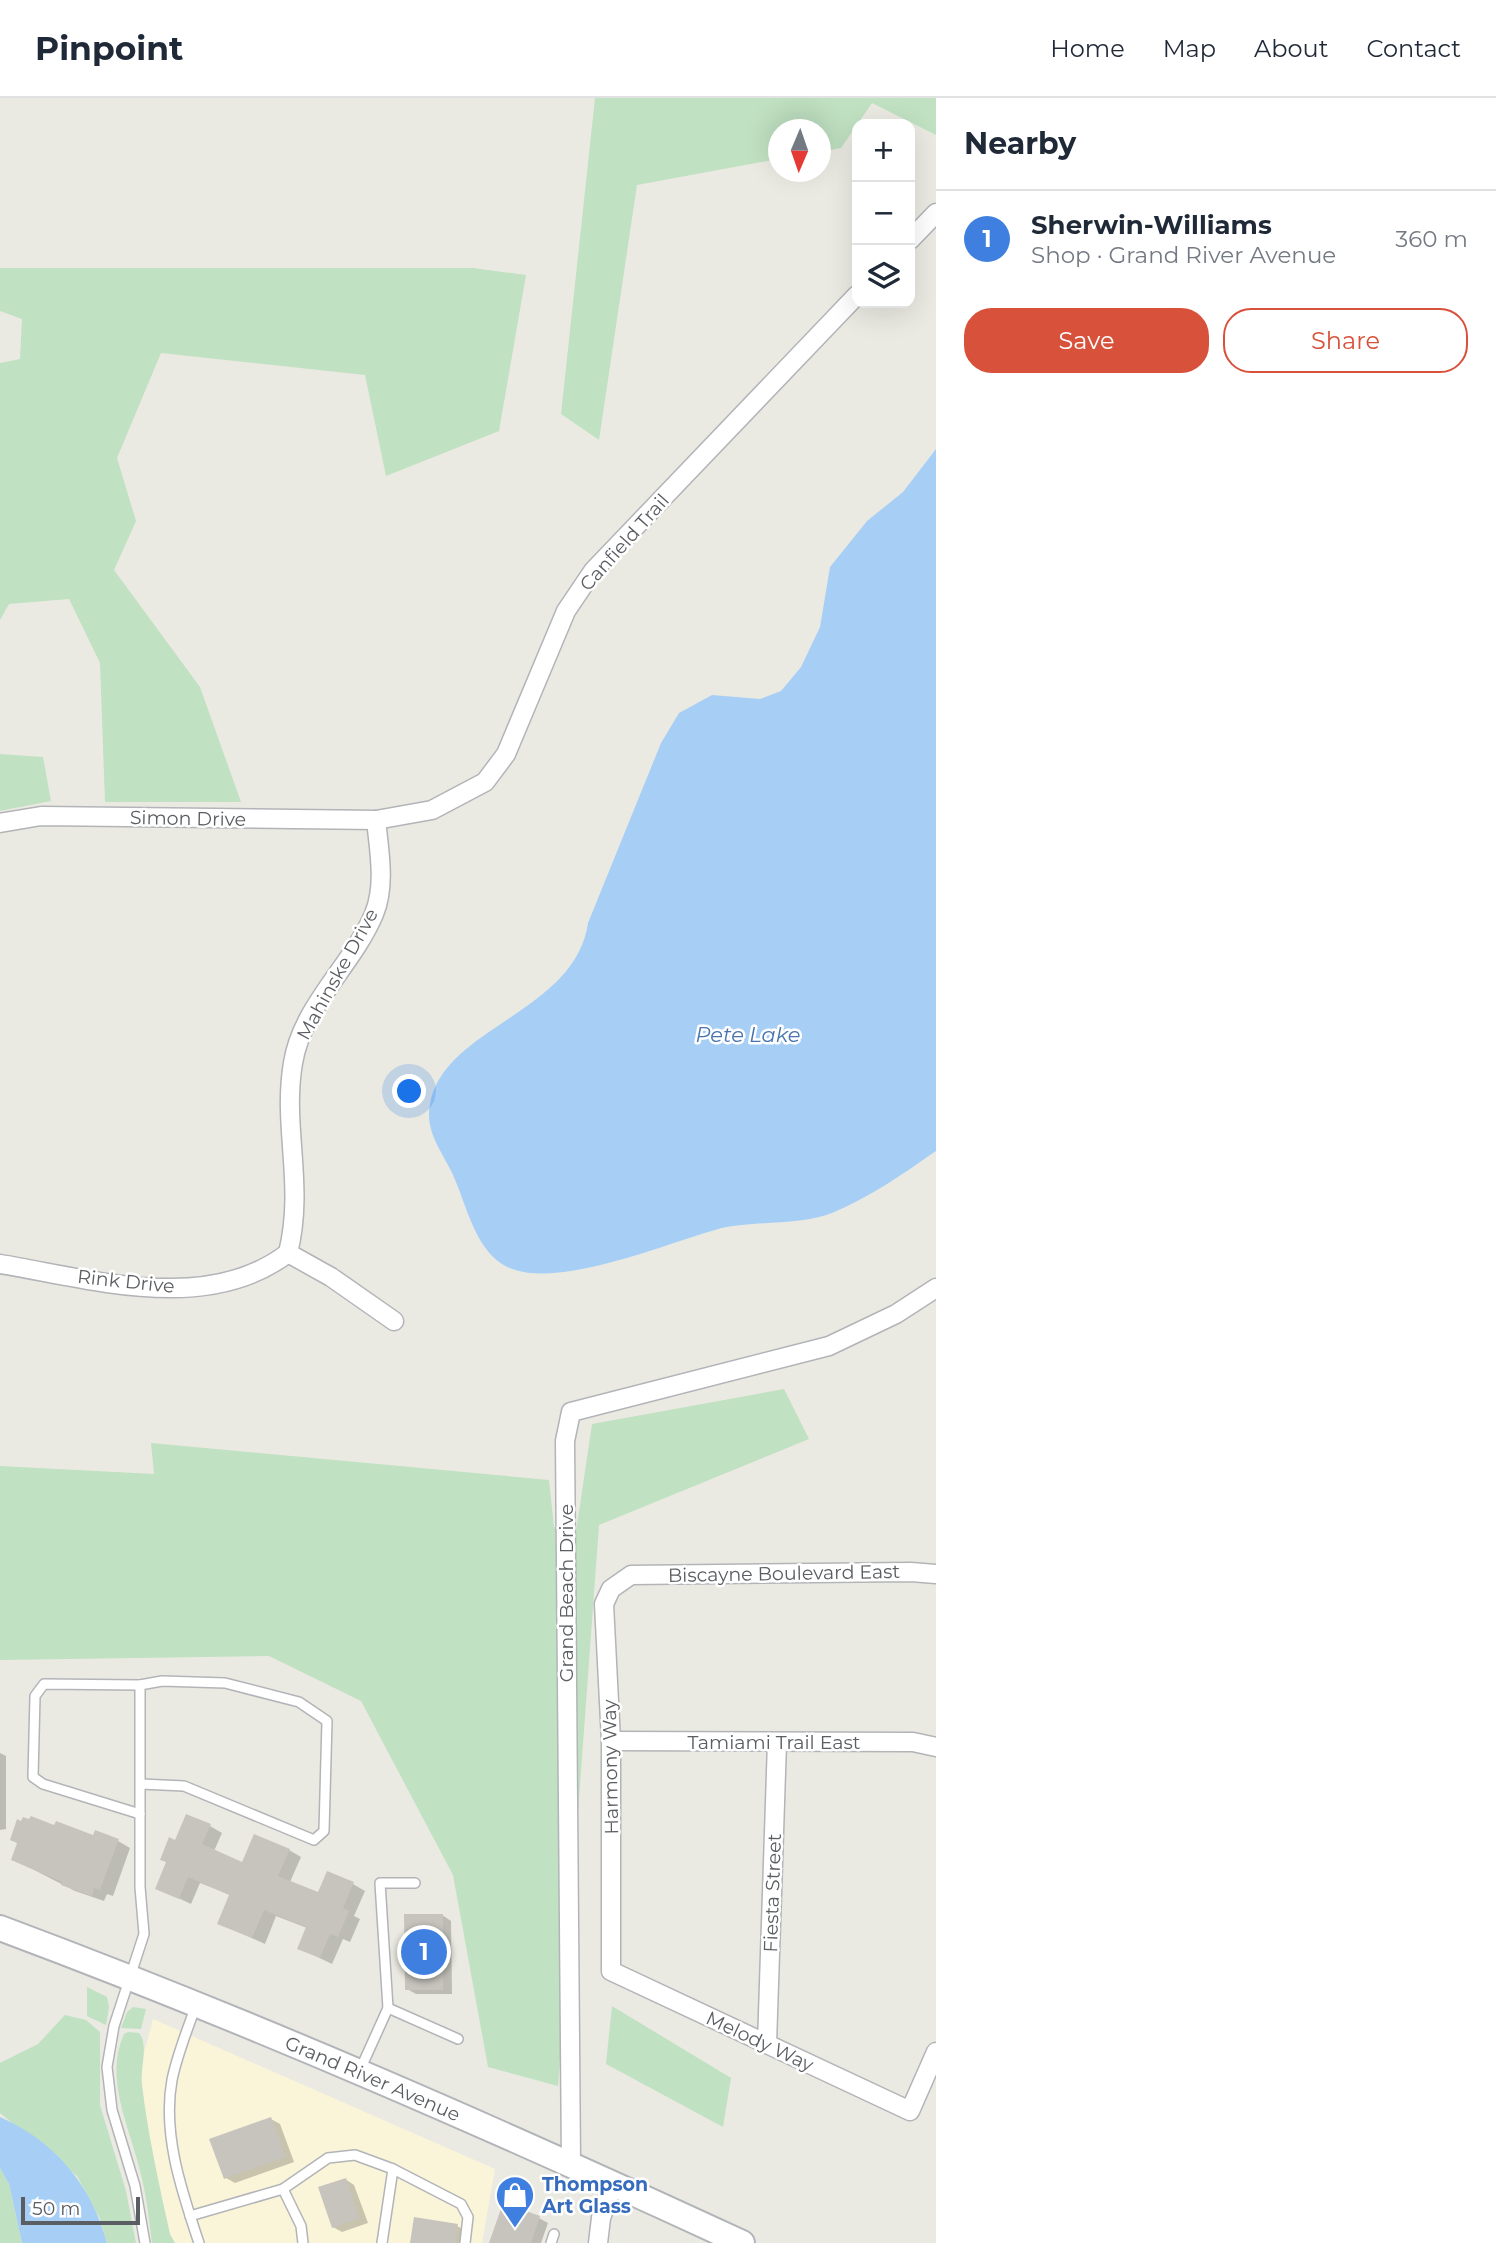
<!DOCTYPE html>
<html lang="en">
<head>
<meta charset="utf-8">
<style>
	body { margin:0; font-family:Montserrat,sans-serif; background:#f6f6f7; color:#1f2937 }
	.controls { position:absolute; right:21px; top:21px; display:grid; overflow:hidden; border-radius:14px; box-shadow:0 7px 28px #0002 }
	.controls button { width:63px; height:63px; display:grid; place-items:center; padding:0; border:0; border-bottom:2px solid #e0e1e3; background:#fff; color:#1f2937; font:35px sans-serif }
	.compass { position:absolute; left:768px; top:21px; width:63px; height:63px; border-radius:50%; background:#fff; box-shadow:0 7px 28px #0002; rotate:182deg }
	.scale { position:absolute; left:21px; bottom:18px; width:119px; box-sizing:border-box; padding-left:7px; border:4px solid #5a5d61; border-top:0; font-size:19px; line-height:24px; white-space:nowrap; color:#5a5d61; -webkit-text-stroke:5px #fff; paint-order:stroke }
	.you { position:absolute; left:410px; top:994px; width:24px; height:24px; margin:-18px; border:5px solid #fff; border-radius:50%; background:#1a73e8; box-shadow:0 0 0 10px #1a73e833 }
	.badge { display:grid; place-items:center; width:46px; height:46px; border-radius:50%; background:#d8513b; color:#fff; font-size:23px; font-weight:700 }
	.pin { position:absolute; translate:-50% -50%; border:4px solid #fff; box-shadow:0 2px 7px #0006 }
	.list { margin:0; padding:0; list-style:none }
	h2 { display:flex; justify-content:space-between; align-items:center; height:91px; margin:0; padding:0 28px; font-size:30px }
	h2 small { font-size:23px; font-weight:400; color:#747a83 }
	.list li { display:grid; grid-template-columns:46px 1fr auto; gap:21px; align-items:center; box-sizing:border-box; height:98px; padding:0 28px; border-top:2px solid #e0e1e3 }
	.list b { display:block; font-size:26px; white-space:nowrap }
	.list p { margin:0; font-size:23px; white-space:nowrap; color:#747a83 }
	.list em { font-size:23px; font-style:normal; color:#747a83 }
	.actions { display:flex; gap:14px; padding:21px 28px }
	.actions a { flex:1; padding:16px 0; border:2px solid #d8513b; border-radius:28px; text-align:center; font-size:24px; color:#d8513b }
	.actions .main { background:#d8513b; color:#fff }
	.icon { flex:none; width:38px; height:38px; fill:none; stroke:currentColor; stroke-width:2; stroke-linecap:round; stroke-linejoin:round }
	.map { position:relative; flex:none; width:936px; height:2145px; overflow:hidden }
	header { display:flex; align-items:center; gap:42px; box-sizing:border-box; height:98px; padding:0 35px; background:#fff; border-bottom:2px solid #e0e1e3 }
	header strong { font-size:33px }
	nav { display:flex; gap:38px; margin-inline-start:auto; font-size:24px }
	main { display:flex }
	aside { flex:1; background:#fff }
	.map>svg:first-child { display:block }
	.commercial { fill:#faf4d8 }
	.green { fill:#c0e1c2 }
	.water { fill:#a7cff6 }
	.shadow { fill:#0003 }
	.building { fill:#c7c4be }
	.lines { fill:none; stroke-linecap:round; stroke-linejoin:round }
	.service-casing { stroke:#b2b4b8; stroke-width:12 }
	.minor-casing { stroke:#b2b4b8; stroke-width:21 }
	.secondary-casing { stroke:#b1b4b8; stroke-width:28 }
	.service { stroke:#fff; stroke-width:9 }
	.minor { stroke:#fff; stroke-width:18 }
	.secondary { stroke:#fff; stroke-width:24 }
	.labels { text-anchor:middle; stroke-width:5; stroke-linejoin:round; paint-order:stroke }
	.street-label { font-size:19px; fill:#5a5d61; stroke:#fff }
	.shop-label { font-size:19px; font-weight:bold; fill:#366cbe; stroke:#fff; text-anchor:start }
	.water-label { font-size:21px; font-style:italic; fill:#4974af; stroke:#fff }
</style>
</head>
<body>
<header>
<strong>Pinpoint</strong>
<nav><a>Home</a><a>Map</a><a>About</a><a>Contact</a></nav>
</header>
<main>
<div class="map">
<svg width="936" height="2145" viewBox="0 0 936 2145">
	<rect width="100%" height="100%" fill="#ebeae2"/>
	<path class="commercial" d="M 153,1921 L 495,2071 L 482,2145 L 160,2145 L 140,1970 Z"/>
	<g class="green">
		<path d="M 595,0 L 936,0 L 936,37 L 872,5 L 841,50 L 821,54 L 820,32 L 778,32 L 778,61 L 637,87 L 599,342 L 561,316 Z"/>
		<path d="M 0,170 L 473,170 L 526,177 L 499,333 L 386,378 L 365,277 L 161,255 L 117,360 L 136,423 L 114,472 L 200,589 L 241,704 L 105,704 L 100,565 L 69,501 L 9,506 L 0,522 L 0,265 L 20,261 L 22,221 L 0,213 Z"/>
		<path d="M 0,656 L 43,659 L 51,703 L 0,713 Z"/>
		<path d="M 784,1291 L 809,1341 L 599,1427 L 558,1988 L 488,1969 L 453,1777 L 361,1603 L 269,1558 L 0,1562 L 0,1368 L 154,1376 L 151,1345 L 549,1382 L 554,1429 L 576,1434 L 592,1326 Z"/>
		<path d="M 87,1889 L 107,1899 L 109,1909 L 106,1927 L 87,1918 Z"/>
		<path d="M 612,1908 L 731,1980 L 723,2029 L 606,1966 Z"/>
		<path d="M 133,1909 L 146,1911 L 141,1931 L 121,1930 L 127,1914 Z"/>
		<path d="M 65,1917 L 86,1922 L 100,1934 L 100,2007 L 126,2093 L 136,2145 L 107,2145 L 100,2121 L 77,2078 L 0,2015 L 0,1965 L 38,1946 Z"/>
		<path d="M 128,1934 L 139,1935 C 149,1947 140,1970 142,1987 C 148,2037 159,2086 170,2136 L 175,2145 L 152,2145 C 149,2120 146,2094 139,2069 C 129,2028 104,1979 124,1936 Z"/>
		<path d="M 0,2070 L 9,2086 L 22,2145 L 0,2145 Z"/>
	</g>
	<g class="water">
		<path d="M 936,351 L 936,1053 C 903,1076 870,1099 832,1115 C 803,1127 754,1123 722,1130 C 671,1143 549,1197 502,1166 C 476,1149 467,1111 456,1084 C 446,1057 424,1037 430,1006 C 443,929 575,915 588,825 L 661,645 L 679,615 L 712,597 L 760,601 L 781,593 L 801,569 L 820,529 L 830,469 L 867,423 L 903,394 Z"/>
		<path d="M 0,2019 C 55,2043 92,2088 107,2145 L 22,2145 L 9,2086 L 0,2070 Z"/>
	</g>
	<g class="shadow">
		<path d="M 0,1655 L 6,1658 L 6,1731 L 0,1732 Z"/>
		<path d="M 210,1728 L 222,1735 L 214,1753 L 243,1766 L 289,1752 L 301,1759 L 290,1784 L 319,1797 L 353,1786 L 365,1793 L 354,1818 L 360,1821 L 350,1844 L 343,1841 L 332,1866 L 299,1850 L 307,1830 L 276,1818 L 265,1846 L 219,1825 L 231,1797 L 200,1785 L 191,1806 L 157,1790 L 176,1744 Z"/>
		<path d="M 55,1729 L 118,1743 L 130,1750 L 113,1798 L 107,1796 L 104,1803 L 75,1793 L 13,1761 Z"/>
		<path d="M 442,1817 L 451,1823 L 452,1896 L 416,1896 L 407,1891 Z"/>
		<path d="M 271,2021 L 280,2026 L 294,2064 L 235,2085 L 226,2080 Z"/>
		<path d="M 345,2081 L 354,2087 L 368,2125 L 342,2134 L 333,2129 Z"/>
		<path d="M 539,2120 L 548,2125 L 541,2145 L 491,2145 Z"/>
		<path d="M 457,2128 L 470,2135 L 468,2145 L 412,2145 Z"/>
	</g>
	<g class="building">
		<path d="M 186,1716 L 211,1726 L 202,1746 L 242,1764 L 254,1736 L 290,1751 L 278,1778 L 318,1794 L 327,1773 L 354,1784 L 343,1810 L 349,1813 L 338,1839 L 330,1836 L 320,1860 L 297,1851 L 306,1829 L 264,1812 L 252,1840 L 217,1826 L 229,1797 L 188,1779 L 179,1801 L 155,1791 L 166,1764 L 160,1762 L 169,1739 L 175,1742 Z"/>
		<path d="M 31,1718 L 54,1727 L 56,1723 L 93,1737 L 95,1732 L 119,1741 L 100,1792 L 94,1790 L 92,1798 L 61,1787 L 62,1784 L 11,1762 L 17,1745 L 10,1742 L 17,1721 L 21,1723 L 23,1719 L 29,1721 Z"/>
		<path d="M 404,1816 L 443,1816 L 443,1892 L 405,1892 Z"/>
		<path d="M 271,2019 L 286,2059 L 224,2081 L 209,2041 Z"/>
		<path d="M 346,2080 L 359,2120 L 332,2130 L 318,2089 Z"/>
		<path d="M 503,2105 L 540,2118 L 531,2145 L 489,2145 Z"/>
		<path d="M 414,2119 L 458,2126 L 455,2145 L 410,2145 Z"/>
	</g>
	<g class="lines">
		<g class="service-casing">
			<g id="service">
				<path d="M 140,1587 L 44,1586 L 35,1598 L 33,1679 L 43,1686 L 140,1716"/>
				<path d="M 141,1686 L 184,1688 L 314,1742 L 324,1733 L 327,1623 L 299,1604 L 225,1585 L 162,1583 L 140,1587 L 140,1789 L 144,1836 L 114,1928 L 107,1969 L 112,2012 L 135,2088 L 145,2145"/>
				<path d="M 195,1910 C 187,1933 177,1957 172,1982 C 162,2036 182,2094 199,2145"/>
				<path d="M 388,1910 L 458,1941"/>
				<path d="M 360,1972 L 388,1910 L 380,1785 L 415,1785"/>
				<path d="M 393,2071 L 461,2106 L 468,2119 L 465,2145"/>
				<path d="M 283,2091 L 301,2128 L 303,2145"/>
				<path d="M 190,2118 L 283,2091 L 328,2060 L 355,2057 L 393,2071 L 382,2145"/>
				<path d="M 551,2145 L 554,2136"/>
			</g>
		</g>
		<g class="minor-casing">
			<g id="minor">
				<path d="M 910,142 L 936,115"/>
				<path d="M 0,725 L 41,718 L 376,722 L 432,712 L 485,684 L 506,656 L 566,513 L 593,473 L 857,197"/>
				<path d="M 288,1155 C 305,1087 282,1029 293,965 C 302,908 352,868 374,816 C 386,787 379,752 376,722"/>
				<path d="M 288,1155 L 331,1179 L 394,1223"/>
				<path d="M 0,1166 C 92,1181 207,1217 288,1155"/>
				<path d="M 936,1476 L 911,1474 L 631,1477 L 611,1491 L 604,1506 L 611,1643 L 611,1873 L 910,2013 L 936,1954"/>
				<path d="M 611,1643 L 913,1644 L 936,1649"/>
				<path d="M 767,1946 L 777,1644"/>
				<path d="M 571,2065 L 565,1343 L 571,1314 L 829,1248 L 896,1216 L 936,1190"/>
				<path d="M 598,2145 L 601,2120 L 613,2085"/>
			</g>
		</g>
		<g class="secondary-casing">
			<g id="secondary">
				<path id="s1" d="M 0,1830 C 252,1924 498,2032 742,2145"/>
			</g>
		</g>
		<use href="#service" class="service"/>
		<use href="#minor" class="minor"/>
		<use href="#secondary" class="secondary"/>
	</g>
	<defs>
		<g id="shop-pin" transform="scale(2.0125)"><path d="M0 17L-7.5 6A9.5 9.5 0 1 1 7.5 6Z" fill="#3f7fe0" stroke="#fff"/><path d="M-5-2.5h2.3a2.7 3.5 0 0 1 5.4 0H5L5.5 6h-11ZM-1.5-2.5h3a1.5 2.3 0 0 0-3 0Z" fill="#fff"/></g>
	</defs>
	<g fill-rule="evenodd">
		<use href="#shop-pin" x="515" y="2097"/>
	</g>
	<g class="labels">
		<g class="street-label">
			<text transform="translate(624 444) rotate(-48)" y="7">Canfield Trail</text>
			<text transform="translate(188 720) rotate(1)" y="7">Simon Drive</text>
			<text transform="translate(337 876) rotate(-61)" y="7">Mahinske Drive</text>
			<text transform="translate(126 1183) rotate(6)" y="7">Rink Drive</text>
			<text transform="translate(784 1475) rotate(-1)" y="7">Biscayne Boulevard East</text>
			<text transform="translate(566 1495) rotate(-90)" y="7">Grand Beach Drive</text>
			<text x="774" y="1651">Tamiami Trail East</text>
			<text transform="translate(610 1669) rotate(-91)" y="7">Harmony Way</text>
			<text transform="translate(772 1795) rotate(-88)" y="7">Fiesta Street</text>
			<text transform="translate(760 1943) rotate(25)" y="7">Melody Way</text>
			<text dy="7" stroke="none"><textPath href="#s1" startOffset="402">Grand River Avenue</textPath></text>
		</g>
		<g class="shop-label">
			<text x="542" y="2093">Thompson<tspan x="542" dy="22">Art Glass</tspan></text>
		</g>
		<g class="water-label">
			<text x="748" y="944">Pete Lake</text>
		</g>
	</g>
</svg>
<div class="controls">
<button>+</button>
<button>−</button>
<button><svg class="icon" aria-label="layers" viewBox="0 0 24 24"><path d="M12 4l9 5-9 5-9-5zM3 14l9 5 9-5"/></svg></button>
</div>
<svg class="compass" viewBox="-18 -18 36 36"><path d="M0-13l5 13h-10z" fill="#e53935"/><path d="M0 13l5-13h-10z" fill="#747a83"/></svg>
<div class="scale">50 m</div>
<div class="you"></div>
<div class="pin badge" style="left:424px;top:1854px;background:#3f7fe0">1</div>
</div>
<aside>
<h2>Nearby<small></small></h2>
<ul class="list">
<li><span class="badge" style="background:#3f7fe0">1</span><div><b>Sherwin-Williams</b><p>Shop · Grand River Avenue</p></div><em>360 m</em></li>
</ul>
<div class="actions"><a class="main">Save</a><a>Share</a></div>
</aside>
</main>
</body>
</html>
